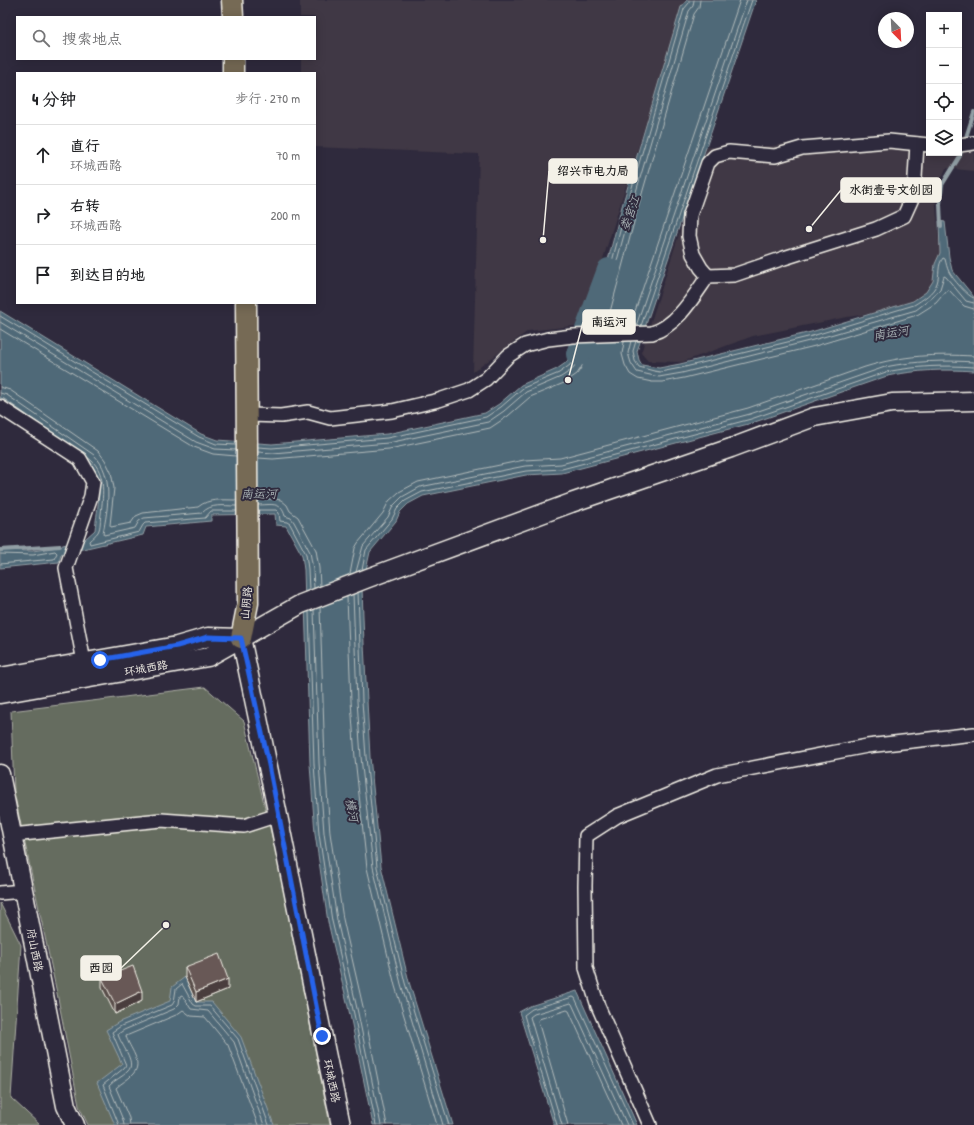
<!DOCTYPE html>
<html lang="zh">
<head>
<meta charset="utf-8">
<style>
	body { margin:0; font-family:"Patrick Hand","LXGW WenKai TC",sans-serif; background:#f2f2f2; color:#202124 }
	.controls { position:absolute; right:12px; top:12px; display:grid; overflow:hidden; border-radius:0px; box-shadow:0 2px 10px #0003 }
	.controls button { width:36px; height:36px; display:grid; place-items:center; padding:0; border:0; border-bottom:1px solid #e0e0e0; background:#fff; color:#202124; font:20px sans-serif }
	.compass { position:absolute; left:878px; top:12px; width:36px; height:36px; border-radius:50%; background:#fff; box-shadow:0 2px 10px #0003; rotate:156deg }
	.stop { position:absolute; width:12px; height:12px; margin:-9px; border:3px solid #2563eb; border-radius:50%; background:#fff }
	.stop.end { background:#2563eb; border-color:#fff; box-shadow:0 1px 4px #0008 }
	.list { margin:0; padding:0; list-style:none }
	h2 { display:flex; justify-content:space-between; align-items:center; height:52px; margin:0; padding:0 16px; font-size:17px }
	h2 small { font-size:13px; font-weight:400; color:#757577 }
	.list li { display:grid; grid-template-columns:26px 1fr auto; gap:12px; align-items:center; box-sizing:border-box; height:60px; padding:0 16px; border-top:1px solid #e0e0e0 }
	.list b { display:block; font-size:15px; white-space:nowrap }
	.list p { margin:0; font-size:13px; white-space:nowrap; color:#757577 }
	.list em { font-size:13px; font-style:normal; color:#757577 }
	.icon { flex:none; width:22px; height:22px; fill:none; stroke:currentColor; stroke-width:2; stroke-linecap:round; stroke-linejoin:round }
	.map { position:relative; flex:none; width:974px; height:1125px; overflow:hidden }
	.search { position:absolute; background:#fff; box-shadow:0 2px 10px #0003; left:16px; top:16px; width:300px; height:44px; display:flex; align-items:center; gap:10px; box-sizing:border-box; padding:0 14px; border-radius:0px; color:#757577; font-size:15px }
	.panel { position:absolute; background:#fff; box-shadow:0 2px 10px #0003; left:16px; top:72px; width:300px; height:232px; border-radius:0px }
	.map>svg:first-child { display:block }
	.built { fill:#403844 }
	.green { fill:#656c5f; stroke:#acaea4 }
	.water { fill:#506978; stroke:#929fa5 }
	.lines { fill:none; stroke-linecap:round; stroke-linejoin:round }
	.shore { stroke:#b2bbbb; stroke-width:1 }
	.stream { stroke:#929fa5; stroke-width:4 }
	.river { stroke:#506978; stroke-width:24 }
	.street-casing { stroke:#f4f1e8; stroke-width:16 }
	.secondary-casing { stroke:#f4f1e8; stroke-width:21 }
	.primary-casing { stroke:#f4f1e8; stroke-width:23 }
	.street { stroke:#2f2a3d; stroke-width:13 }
	.secondary { stroke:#2f2a3d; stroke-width:18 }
	.primary { stroke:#766a54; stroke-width:20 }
	.wall { fill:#594d4a; stroke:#f4f1e8 }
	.shaded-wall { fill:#493e3c; stroke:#f4f1e8 }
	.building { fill:#685956; stroke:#f4f1e8 }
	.route { stroke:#2563eb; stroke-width:5 }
	.labels { text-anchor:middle; stroke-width:4; stroke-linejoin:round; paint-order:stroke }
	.street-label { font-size:11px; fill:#f4f1e8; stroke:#2f2a3d }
	.water-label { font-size:12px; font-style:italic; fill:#aab4b6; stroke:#2f2a3d }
	.leader { fill:none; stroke:#f4f1e8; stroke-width:1.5 }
	.callout-dot { fill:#f4f1e8; stroke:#2f2a3d; stroke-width:1.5 }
	.callout { fill:#f4f1e8; stroke:#f4f1e8; stroke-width:1.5 }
	.callout-label { font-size:12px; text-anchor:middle; font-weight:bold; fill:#111 }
</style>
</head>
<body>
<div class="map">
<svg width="974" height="1125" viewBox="0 0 974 1125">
	<rect width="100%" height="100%" fill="#2f2a3d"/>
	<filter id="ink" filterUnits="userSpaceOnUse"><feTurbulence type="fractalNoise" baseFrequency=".025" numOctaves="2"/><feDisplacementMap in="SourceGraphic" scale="8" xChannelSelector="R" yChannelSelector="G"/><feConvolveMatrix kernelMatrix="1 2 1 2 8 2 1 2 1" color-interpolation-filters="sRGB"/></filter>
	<g filter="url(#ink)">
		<g class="built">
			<path d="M 300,0 L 685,0 L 582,325 L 528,331 L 473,372 L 479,154 L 315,147 L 315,73 L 301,73 L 301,59 L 315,59 L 315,17 L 300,17 Z"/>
			<path d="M 974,136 L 974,171 L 946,168 L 935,195 L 941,263 L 936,292 L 883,312 L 847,317 L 753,336 L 682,362 L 648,361 L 641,353 L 707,147 L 771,146 L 830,138 L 929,140 L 929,153 L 959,153 L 959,138 Z"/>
		</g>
		<g class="green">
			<path d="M 205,687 L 244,721 L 276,853 L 330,1125 L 88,1125 L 79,1106 L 58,998 L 14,792 L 11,711 Z"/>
			<path d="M 0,903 L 21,945 L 11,1098 L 40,1125 L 0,1125 Z"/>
		</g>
		<g class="water">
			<path d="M 687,0 L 756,0 L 637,351 L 639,360 L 642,365 L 659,368 L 680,364 L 811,332 L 913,301 L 926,292 L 933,281 L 935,264 L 940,253 L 939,221 L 945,222 L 949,257 L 952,270 L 974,297 L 974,371 C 944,369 917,370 887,376 L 752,423 L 562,473 L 526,475 L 423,496 L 408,504 L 400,512 L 396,521 L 370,552 L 362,588 L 364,644 L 370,757 L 381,866 L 409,982 L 453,1125 L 373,1125 L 350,1015 L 328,922 L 315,834 L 310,764 L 304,570 L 302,555 L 286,526 L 276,525 L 275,514 L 211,515 L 211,521 L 146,527 L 143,535 L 61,554 L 59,562 L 0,568 L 0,550 L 33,551 L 52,548 L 85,539 L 95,530 C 97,506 105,484 89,462 L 0,401 L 0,311 L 201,434 L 217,440 L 272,444 L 387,434 L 485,413 L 499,404 L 521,385 L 557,369 L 567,362 L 584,323 L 592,322 L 622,206 L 681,7 Z"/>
			<path d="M 185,977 L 196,1002 L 212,1002 L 241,1037 L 274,1125 L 115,1125 L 97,1083 L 122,1064 L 106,1030 L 119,1022 L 170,1001 L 172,987 Z"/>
			<path d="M 577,991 L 637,1125 L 554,1125 L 519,1012 L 530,1006 Z"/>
		</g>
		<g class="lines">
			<g class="shore">
				<path d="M 0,316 L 199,437 L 216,444 L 236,445"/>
				<path d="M 0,322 L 196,442 L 215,449 L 236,450"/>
				<path d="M 630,326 L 740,0"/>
				<path d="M 636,326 L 747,0"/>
				<path d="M 641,326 L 752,0"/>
				<path d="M 599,327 L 631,209 L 689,11 L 693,6 L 694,0"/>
				<path d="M 606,327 L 637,211 L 694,14 L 699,7 L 700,0"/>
				<path d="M 586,328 L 594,326 L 596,323 L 626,208 L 684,9 L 689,3 L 689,0"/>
				<path d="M 0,329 L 194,447 L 213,454 L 236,456"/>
				<path d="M 631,341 L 628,353 L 631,363 L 637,372 L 659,377 L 682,373 L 813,340 L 916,310 L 933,297 L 940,289 L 944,276 L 946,277 L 966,301 L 974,303"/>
				<path d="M 636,341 L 633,351 L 635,361 L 639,367 L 654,371 L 660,372 L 681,368 L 812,336 L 914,305 C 922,300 934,293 937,283 C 940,275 937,265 943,258 L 945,259 C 946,263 947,268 949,272 C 952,278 968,297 974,298"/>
				<path d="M 624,342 L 622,354 L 625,365 L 630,374 L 638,379 L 652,382 L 662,382 L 684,378 L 815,346 L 917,315 L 936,303 L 947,290 L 949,290 L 964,306 L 974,309"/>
				<path d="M 0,387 L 10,390 L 98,451 L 105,460 L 111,472 L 114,488 L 110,525 L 111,527 L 131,523 L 136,516 L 143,513 L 198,507 C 209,498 222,500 236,500"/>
				<path d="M 0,393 L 7,395 L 94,455 C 114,475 108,508 103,533 L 104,535 L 135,528 L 139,521 L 144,518 L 202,513 C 211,503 223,506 236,506"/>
				<path d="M 0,398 L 4,399 L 45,428"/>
				<path d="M 258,447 L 272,448 L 387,438 L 486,417 L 501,407 L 523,388 L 559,373 L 570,365 L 580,343"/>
				<path d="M 258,452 L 273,453 L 388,443 L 488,422 L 504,411 L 526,392 L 561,377 L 573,369 L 585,343"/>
				<path d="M 87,457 C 107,470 103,494 101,514 C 100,519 101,527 98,532 C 96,535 92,538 89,541 L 90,544 L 139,532 L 143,525 L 145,523 L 205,518 L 211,511 L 236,511"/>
				<path d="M 258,458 L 273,459 L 389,449 L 490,428 L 508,416 L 530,397 L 564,383 L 577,374 L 581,368 L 592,343"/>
				<path d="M 258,499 L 275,499 L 281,500 L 287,505 L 290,511 L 298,517 L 316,550 L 319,568 L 320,586"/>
				<path d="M 258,505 C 271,505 281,501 285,516 L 291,518 L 294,522 L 310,552 L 313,569 L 314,588"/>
				<path d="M 258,510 L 276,510 L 279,513 L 280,521 L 287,522 L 290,524 L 306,554 L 308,569 L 309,590"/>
				<path d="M 0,554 L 33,555 L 55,551 L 57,553 L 54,559 L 0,564"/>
				<path d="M 362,570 L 366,550 L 392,519 L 397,509 L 405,501 L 422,492 L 526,471 L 562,469 L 751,419 L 886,372 C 916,366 944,365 974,367"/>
				<path d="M 356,572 L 363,546 L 388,517 L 393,506 L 402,497 L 420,487 L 525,466 L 561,464 L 750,414 L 885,367 C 915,361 944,360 974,362"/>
				<path d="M 350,574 L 355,548 L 358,543 L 383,513 L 389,501 L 399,492 L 418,482 L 524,460 L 560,458 L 748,408 L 865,367 C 904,355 934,354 974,356"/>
				<path d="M 358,592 L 362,701 L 366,757 L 377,867 L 405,983 L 449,1125"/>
				<path d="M 353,594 L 357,701 L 361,757 L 373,867 L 401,984 L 443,1125"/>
				<path d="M 347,597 L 351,701 L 355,758 L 367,868 L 395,986 L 437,1125"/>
				<path d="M 320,607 L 325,763 L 330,833 L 343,919 L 364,1011 L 387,1125"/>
				<path d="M 314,610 L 319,763 L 324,833 L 337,920 L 358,1013 L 381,1125"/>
				<path d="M 309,612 L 314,764 L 319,834 L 332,921 L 354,1014 L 376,1125"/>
				<path d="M 119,1125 L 103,1085 L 124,1068 L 126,1065 L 112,1032 L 121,1026 L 172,1005 L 174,1002 L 176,989 L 182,984 L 193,1004 L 196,1006 L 210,1006 L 238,1039 L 269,1125"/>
				<path d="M 124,1125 L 123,1120 L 109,1086 C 114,1080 123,1077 128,1071 C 137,1062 120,1044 118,1034 L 124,1030 L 174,1009 L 179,1004 L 180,996 L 182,995 L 191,1009 L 208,1011 L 234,1042 L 264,1125"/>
				<path d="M 130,1125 L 129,1118 L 116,1088 C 121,1083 128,1080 133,1074 C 144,1062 129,1048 126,1036 L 176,1015 L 183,1010 L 191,1016 L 205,1017 L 228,1045 L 258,1125"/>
				<path d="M 557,1125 L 524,1015 L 532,1009 L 573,997 L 575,998 L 633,1125"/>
				<path d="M 562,1125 L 530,1017 L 534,1014 L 571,1003 L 572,1004 L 627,1125"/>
				<path d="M 568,1125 L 538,1021 L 539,1019 L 567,1010 L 569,1011 L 621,1125"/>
			</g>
			<g class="stream">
				<path d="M 941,226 L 940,204 L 942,185 L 960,156 L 974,112"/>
				<path d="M 0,550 L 60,546"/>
			</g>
			<path class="river" d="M 578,354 L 609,270"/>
			<g class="street-casing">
				<g id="street">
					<path d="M 959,145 L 974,143"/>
					<path d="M 708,276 L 701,268 L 693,254 L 689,236 L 690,215 L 708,163 L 715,156 L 729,152 L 775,156 L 802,148 L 889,141 L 929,145"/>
					<path d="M 0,407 L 80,459 L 93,482 L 91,496 L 66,568 L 84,662"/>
					<path d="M 246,415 L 281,416 L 308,412 L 330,418 L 392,411 L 439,400 L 469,390 L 486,379 L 508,356 L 525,345 L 548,339 L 573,336 L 652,333 C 677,326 694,296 708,276 L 734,275 L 784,258 L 876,229 L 904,216 L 914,194 L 917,144"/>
					<path d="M 12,835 L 161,820 L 244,826 L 278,815"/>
					<path d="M 0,893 L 23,891"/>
					<path d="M 650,1125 L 598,1006 L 586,968 L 585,886 L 586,836 L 617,816 L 717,775 L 867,746 L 974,734"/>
				</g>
			</g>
			<g class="secondary-casing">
				<g id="secondary">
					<path d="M 241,638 C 276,800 307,963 341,1125"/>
					<path d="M 0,677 L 177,646 L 208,637 L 240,638"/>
					<path d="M 0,694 L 208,657 L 301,604 L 368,578 L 571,503 L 731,448 L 814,417 L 892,403 L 974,401"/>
					<path d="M 0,774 L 66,1106 L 75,1125"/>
				</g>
			</g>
			<g class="primary-casing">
				<g id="primary">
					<path d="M 232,0 L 233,17"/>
					<path d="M 233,59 L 233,73"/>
					<path d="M 241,638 L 248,603 L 246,303"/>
				</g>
			</g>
			<use href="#street" class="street"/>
			<use href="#secondary" class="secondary"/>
			<use href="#primary" class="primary"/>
		</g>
		<g class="wall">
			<path d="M 185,967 L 228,989 L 196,1002 L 185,977 Z"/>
			<path d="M 102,978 L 142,1001 L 115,1014 L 102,988 Z"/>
		</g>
		<g class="shaded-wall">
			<path d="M 228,979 L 228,989 L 196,1002 L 196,992 Z"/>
			<path d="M 142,991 L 142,1001 L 115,1014 L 115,1004 Z"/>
		</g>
		<g class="building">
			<path d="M 219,954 L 228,979 L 196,992 L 185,967 Z"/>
			<path d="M 133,966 L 142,991 L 115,1004 L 102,978 Z"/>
		</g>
	</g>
	<g class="lines" filter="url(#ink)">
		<path class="route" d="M 100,660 L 177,646 L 208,637 L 241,638 L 269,765 L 322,1036"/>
	</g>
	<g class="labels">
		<g class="street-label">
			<text transform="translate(246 603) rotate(-85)" y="4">山阴路</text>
			<text transform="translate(146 668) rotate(-10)" y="4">环城西路</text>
			<text transform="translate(35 950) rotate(79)" y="4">府山西路</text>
			<text transform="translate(332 1081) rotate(78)" y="4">环城西路</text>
		</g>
		<g class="water-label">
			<text transform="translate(630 213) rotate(-70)" y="4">娄宫江</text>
			<text transform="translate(891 333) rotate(-10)" y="4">南运河</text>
			<text transform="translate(259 494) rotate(-1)" y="4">南运河</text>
			<text transform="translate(352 810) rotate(79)" y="4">横河</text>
		</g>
	</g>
	<path class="leader" d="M543 240L549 171M809 229L841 190M568 380L583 322M166 925L121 968"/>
	<g class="callout-dot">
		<circle cx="543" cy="240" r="4"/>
		<circle cx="809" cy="229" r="4"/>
		<circle cx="568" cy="380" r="4"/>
		<circle cx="166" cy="925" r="4"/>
	</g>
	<g class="callout">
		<rect x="549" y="159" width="88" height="24" rx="4"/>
		<rect x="841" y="178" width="100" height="24" rx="4"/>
		<rect x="583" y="310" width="52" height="24" rx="4"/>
		<rect x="81" y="956" width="40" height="24" rx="4"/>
	</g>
	<g class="callout-label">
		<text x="593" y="175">绍兴市电力局</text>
		<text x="891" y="194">水街壹号文创园</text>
		<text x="609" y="326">南运河</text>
		<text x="101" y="972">西园</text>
	</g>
</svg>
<div class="controls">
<button>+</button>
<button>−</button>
<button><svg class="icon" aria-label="locate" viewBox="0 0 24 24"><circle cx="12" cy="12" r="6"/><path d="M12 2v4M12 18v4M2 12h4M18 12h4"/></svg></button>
<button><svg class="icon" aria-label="layers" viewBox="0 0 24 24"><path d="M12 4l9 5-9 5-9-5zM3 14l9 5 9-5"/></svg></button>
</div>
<svg class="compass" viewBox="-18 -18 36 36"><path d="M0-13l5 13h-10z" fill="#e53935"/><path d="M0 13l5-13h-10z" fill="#757577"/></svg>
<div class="stop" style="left:100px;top:660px"></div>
<div class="stop end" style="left:322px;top:1036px"></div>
<div class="search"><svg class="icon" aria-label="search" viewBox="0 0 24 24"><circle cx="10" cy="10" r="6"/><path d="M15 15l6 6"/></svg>搜索地点</div>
<section class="panel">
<h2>4 分钟<small>步行 · 270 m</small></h2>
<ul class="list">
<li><svg class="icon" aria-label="ahead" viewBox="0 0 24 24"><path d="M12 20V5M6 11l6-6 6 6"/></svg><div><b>直行</b><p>环城西路</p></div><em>70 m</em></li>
<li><svg class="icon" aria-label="right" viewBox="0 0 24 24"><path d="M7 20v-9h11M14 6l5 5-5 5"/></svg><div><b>右转</b><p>环城西路</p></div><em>200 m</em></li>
<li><svg class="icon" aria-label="arrive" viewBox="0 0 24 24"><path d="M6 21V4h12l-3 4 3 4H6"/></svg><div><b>到达目的地</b></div></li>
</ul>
</section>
</div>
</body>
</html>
